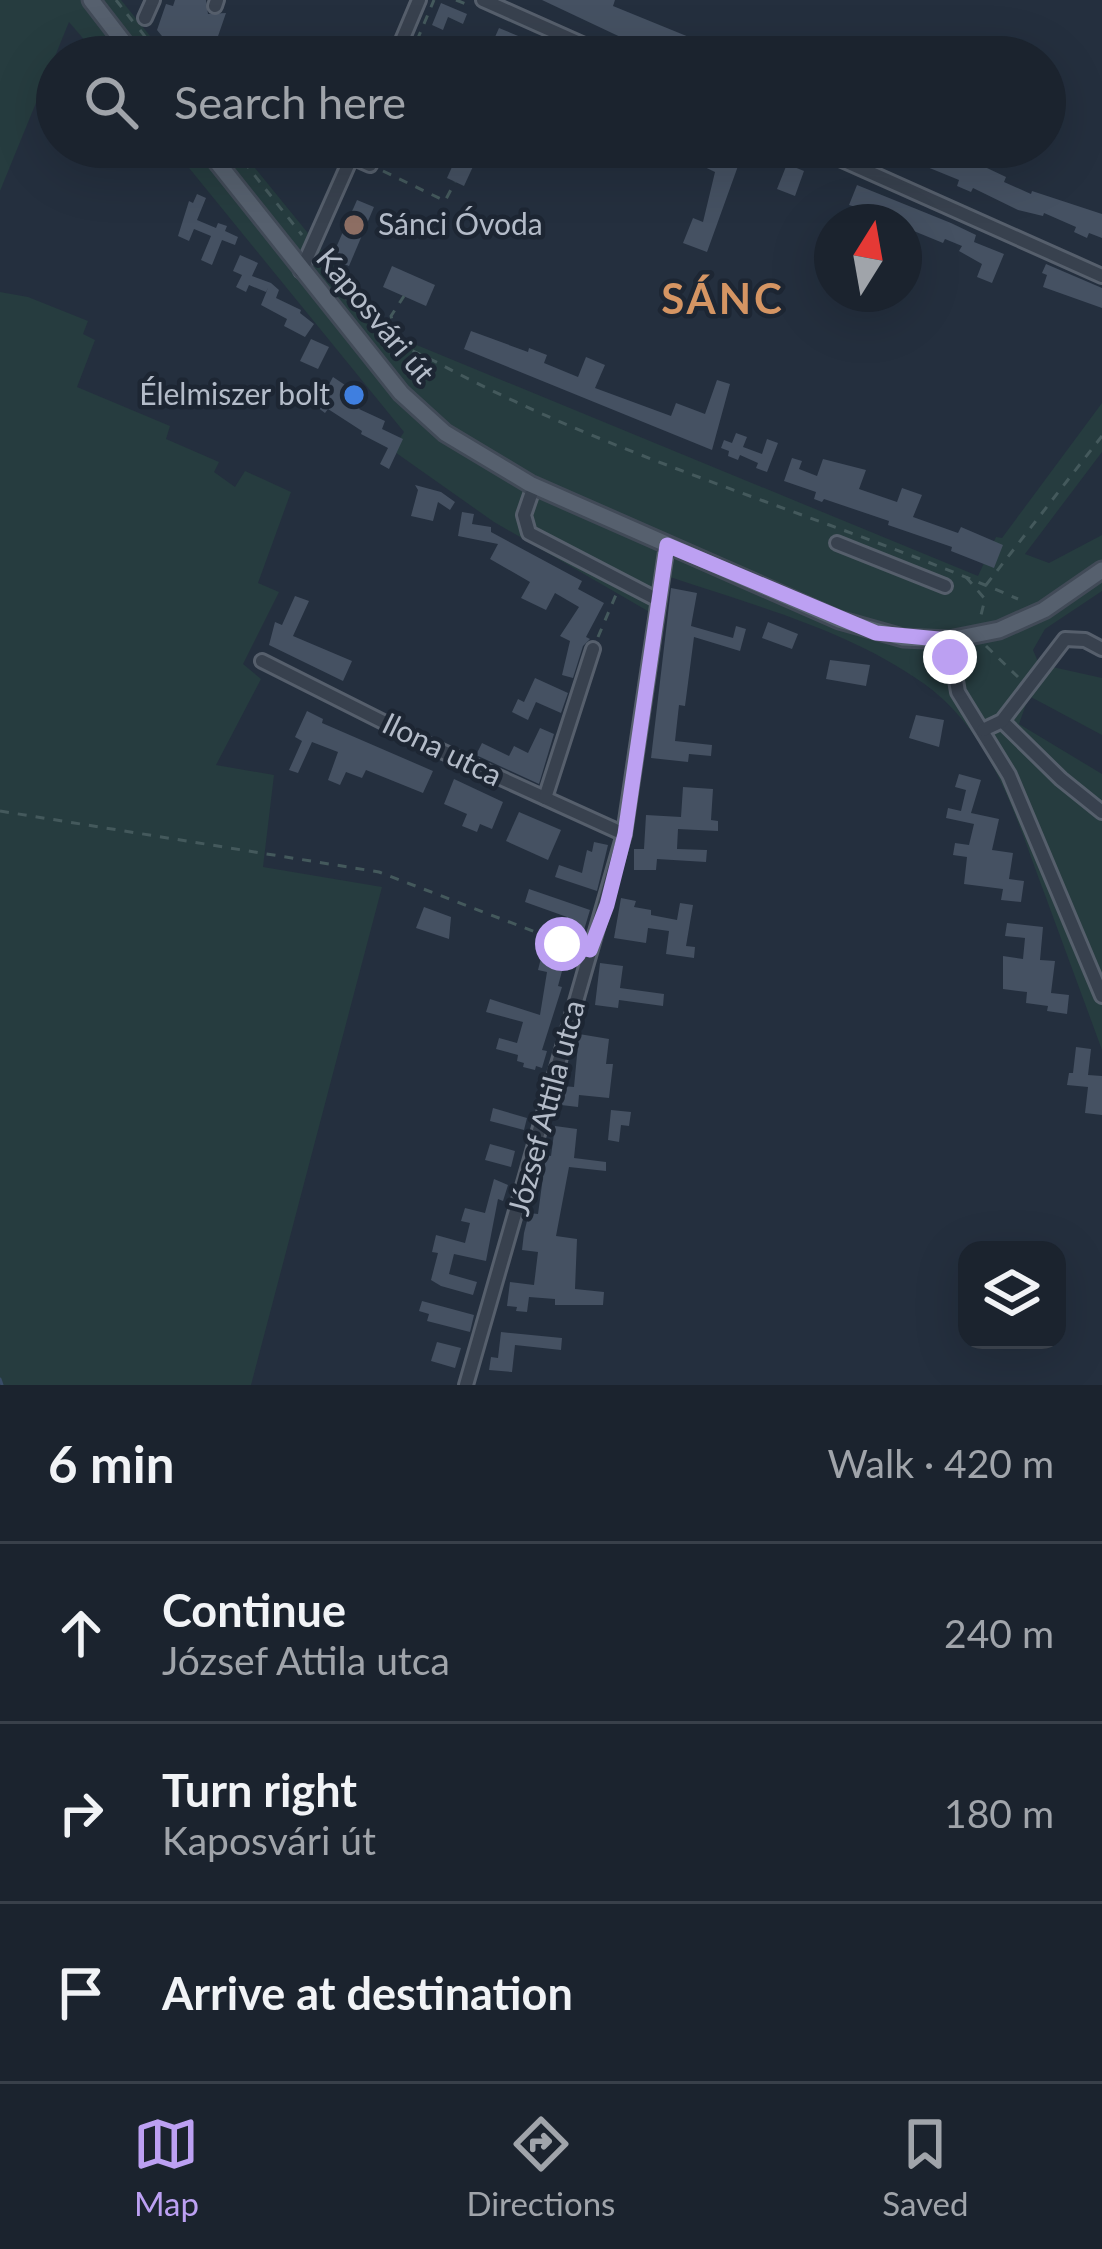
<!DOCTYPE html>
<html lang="en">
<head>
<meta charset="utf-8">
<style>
	body { margin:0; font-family:Lato,sans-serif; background:#242b36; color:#f1f3f6 }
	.controls { position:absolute; right:36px; bottom:36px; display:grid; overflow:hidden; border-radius:24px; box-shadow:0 12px 48px #0002 }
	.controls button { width:108px; height:108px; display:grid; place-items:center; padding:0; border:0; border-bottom:3px solid #39404a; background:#1b232e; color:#f1f3f6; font:60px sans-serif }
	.compass { position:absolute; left:814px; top:204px; width:108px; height:108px; border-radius:50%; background:#1b232e; box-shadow:0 12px 48px #0002; rotate:11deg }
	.stop { position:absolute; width:36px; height:36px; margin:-27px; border:9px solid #bca0f2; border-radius:50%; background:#fff }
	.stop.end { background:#bca0f2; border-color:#fff; box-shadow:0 3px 12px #0008 }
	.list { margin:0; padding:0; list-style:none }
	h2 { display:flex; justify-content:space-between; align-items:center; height:156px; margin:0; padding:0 48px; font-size:51px }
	h2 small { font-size:39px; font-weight:400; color:#a0a4aa }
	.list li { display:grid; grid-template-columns:78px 1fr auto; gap:36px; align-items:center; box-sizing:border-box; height:180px; padding:0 48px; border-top:3px solid #39404a }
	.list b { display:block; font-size:45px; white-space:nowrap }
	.list p { margin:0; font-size:39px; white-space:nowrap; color:#a0a4aa }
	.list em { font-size:39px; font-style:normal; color:#a0a4aa }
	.icon { flex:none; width:66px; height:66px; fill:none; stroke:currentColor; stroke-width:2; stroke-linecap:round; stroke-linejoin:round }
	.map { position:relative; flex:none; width:1102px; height:1385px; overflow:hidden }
	.search { position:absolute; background:#1b232e; box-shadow:0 12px 48px #0002; left:36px; right:36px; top:36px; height:132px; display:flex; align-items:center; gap:30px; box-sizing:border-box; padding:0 42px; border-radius:66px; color:#a0a4aa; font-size:45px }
	.sheet { height:696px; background:#1b232e }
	nav { display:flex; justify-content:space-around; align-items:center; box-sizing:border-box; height:168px; border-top:3px solid #39404a; background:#1b232e; font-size:33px; color:#a0a4aa }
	nav a { display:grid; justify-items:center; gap:6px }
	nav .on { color:#bca0f2 }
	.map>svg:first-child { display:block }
	.green { fill:#263c3f }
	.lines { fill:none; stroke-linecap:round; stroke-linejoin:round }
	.stream { stroke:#394c67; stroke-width:3 }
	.building { fill:#455162 }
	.minor-casing { stroke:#565f6c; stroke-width:18 }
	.major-casing { stroke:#414a57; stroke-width:21 }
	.path { stroke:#44595c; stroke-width:3; stroke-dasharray:9 9; stroke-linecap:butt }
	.minor { stroke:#38414e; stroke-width:12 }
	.major { stroke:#56606e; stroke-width:15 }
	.route { stroke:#bca0f2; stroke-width:15 }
	.education-dot { fill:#8d6e63; stroke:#1d2633; stroke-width:4.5 }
	.shop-dot { fill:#3f7fe0; stroke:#1d2633; stroke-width:4.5 }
	.labels { text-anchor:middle; stroke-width:9; stroke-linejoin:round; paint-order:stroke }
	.poi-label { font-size:30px; fill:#b4bcc9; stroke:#1d2633; text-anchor:start }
	.street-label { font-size:30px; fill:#b4bcc9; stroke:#1d2633 }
	.district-label { font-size:42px; font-weight:bold; letter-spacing:3px; fill:#d59563; stroke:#1d2633 }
</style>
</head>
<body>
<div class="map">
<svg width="1102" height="1385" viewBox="0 0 1102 1385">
	<rect width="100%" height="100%" fill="#242f3e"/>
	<g class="green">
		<path d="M 0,0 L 121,0 L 167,57 L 99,57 L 69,22 L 0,191 Z"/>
		<path d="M 172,147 L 238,147 L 390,334 L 978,576 L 996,537 L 1002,538 L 1102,403 L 1102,452 L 1025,554 L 1049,563 L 1102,535 L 1102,591 L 1045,629 L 1033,650 L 1039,664 L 1102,678 L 1102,735 L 1029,696 L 1019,724 L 1102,774 L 1102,1050 C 1083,998 1064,947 1045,895 C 1016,819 993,732 923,683 C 848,630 756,606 670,577 L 665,621 L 494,522 L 392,450 L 404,432 Z"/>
		<path d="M 0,292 L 28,297 L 88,321 L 83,334 L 95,340 L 77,387 L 170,426 L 166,439 L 219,462 L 214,472 L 235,487 L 245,471 L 291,492 L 258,583 L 279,592 L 243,664 L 261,679 L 216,765 L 274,775 L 263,867 L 382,887 L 251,1385 L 0,1385 Z"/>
	</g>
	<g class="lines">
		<path class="stream" d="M 0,1379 L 2,1385"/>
	</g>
	<g class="building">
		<path d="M 175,0 L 206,0 L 208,14 L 226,13 L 216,42 L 196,57 L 176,53 L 157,30 L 166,4 L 173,6 Z"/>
		<path d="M 542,0 L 615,0 L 613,6 L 738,57 L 673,57 L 650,45 L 648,50 Z"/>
		<path d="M 441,3 L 467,14 L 463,24 L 448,17 L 443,30 L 432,25 Z"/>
		<path d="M 499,28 L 542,46 L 539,57 L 497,57 L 504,41 L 495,37 Z"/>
		<path d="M 461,147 L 482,147 L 464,186 L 447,178 Z"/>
		<path d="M 663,147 L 713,147 L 710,155 L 738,166 L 707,252 L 683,243 L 693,218 L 703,222 L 715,172 Z"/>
		<path d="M 878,147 L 937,147 L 934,154 L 987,168 L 1006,177 L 1004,182 L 1031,194 L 1032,191 L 1102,214 L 1102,238 L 1089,233 L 1087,238 L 1074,232 L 1076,227 L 1044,213 L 1043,216 L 1018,210 L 973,188 L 971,192 L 957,186 L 959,180 Z"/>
		<path d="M 787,164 L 804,171 L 795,196 L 777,189 Z"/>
		<path d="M 857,185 L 951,223 L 976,235 L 974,242 L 1004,254 L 992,283 L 977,277 L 982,264 L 959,251 L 962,246 L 945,239 L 943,243 L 904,227 L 904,222 L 849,205 Z"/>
		<path d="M 197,194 L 206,198 L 197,220 L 216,228 L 218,223 L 227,226 L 225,231 L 238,237 L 235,245 L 222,240 L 212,265 L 201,260 L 211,236 L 194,229 L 189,241 L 178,236 L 189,201 L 193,203 Z"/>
		<path d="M 357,200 L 374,207 L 349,266 L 331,259 Z"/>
		<path d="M 240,255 L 258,263 L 252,276 L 271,283 L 279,290 L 276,298 L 301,310 L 300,313 L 314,324 L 305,337 L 284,326 L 287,319 L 261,305 L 268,288 L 266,292 L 249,285 L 246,292 L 236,287 L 242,275 L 233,271 Z"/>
		<path d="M 1046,264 L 1102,288 L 1102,308 L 1043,287 L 1047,275 L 1042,273 Z"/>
		<path d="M 392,266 L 435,285 L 426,306 L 383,287 Z"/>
		<path d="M 471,331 L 528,352 L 529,348 L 547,355 L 544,363 L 578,377 L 586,357 L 605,365 L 595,388 L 671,416 L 676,403 L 705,414 L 717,380 L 730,384 L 712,450 L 464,349 Z"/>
		<path d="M 311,339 L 329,347 L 318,369 L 300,361 Z"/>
		<path d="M 333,377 L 366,399 L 359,409 L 385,421 L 382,429 L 403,439 L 389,469 L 380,464 L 388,448 L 361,434 L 362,431 L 328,409 L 325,413 L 317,407 Z"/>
		<path d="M 736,433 L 747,437 L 743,447 L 762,454 L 767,439 L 778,443 L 767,472 L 756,468 L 758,463 L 740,455 L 738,460 L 728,456 L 729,451 L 721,448 L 724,440 L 732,443 Z"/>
		<path d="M 792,458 L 802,461 L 799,469 L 817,476 L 823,459 L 866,470 L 859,489 L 897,502 L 902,488 L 922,495 L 913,517 L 958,533 L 961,527 L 1003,545 L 994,568 L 951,551 L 952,547 L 888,525 L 889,521 L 824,499 L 822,502 L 814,499 L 816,492 L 784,481 Z"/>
		<path d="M 415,485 L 441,492 L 455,502 L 450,510 L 438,502 L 433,521 L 411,516 L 418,490 Z"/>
		<path d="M 462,512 L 474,514 L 472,524 L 491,527 L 491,532 L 582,581 L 578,589 L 604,603 L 586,637 L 590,639 L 583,646 L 573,678 L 562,675 L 570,641 L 560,636 L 579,607 L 555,593 L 546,610 L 521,598 L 530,582 L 490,559 L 498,544 L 458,536 Z"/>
		<path d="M 671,588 L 697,593 L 691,626 L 733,638 L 736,626 L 746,629 L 740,651 L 694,637 L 685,706 L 679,705 L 675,741 L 712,745 L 711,756 L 689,754 L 688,762 L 651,758 Z"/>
		<path d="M 295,596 L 309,601 L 293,636 L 352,661 L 343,681 L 269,645 L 275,622 L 282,625 Z"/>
		<path d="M 768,622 L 798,634 L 792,649 L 762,638 Z"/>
		<path d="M 830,660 L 870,665 L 866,686 L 826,679 Z"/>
		<path d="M 535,678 L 568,693 L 561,713 L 536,702 L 528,720 L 512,712 L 518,699 L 524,702 Z"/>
		<path d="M 307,711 L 323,719 L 322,723 L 433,771 L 423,793 L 366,770 L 362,778 L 346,772 L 340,785 L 328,780 L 338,752 L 312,742 L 298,773 L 289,770 L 302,741 L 295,737 Z"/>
		<path d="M 916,715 L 944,720 L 939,747 L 909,738 Z"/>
		<path d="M 540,728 L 554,734 L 539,784 L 476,755 L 482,743 L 509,756 L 514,746 L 528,753 Z"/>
		<path d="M 959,774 L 981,780 L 971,813 L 999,819 L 992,850 L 1013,853 L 1009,879 L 1024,881 L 1021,902 L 1001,900 L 1003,889 L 964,884 L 967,857 L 953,855 L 955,843 L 969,845 L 974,824 L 946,818 L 948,808 L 961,811 L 966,790 L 955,787 Z"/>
		<path d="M 454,779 L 503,802 L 492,829 L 480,824 L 477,832 L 462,826 L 467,814 L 444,804 Z"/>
		<path d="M 683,787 L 713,789 L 711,820 L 718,821 L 718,831 L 678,829 L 677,849 L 707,850 L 706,862 L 657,859 L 656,870 L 634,870 L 634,849 L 644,849 L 646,815 L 681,817 Z"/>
		<path d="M 519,812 L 561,830 L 548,860 L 506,841 Z"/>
		<path d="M 594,842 L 608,845 L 597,891 L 555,877 L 559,865 L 582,873 L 587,850 L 592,852 Z"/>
		<path d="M 529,889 L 590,910 L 584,930 L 565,923 L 567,917 L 525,902 Z"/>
		<path d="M 621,898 L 636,901 L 634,907 L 651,910 L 651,915 L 677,920 L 680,903 L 693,905 L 686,946 L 695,947 L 694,958 L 666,954 L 669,931 L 648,928 L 646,943 L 614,938 Z"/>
		<path d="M 424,907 L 451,917 L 449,939 L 416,928 Z"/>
		<path d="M 1007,923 L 1043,927 L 1040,960 L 1055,961 L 1051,993 L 1069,995 L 1067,1014 L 1047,1011 L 1048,1006 L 1026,1003 L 1027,992 L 1003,989 L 1003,956 L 1023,959 L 1025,938 L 1005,936 Z"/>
		<path d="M 542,954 L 565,960 L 558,986 L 562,987 L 542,1050 L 547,1051 L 542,1068 L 536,1066 L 535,1070 L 523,1067 L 524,1063 L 517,1061 L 518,1055 L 496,1049 L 499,1038 L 517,1043 L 523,1022 L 486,1012 L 490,999 L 540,1015 L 547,972 L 538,970 Z"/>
		<path d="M 600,963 L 623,966 L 620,988 L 664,994 L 663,1006 L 619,1000 L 618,1008 L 595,1005 Z"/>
		<path d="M 579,1034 L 609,1039 L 606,1064 L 613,1064 L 609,1098 L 579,1095 L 578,1107 L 561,1105 L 563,1086 L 574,1087 Z"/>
		<path d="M 1076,1047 L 1091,1049 L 1088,1075 L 1102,1076 L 1102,1115 L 1085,1113 L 1088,1087 L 1067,1085 L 1069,1073 L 1073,1073 Z"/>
		<path d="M 493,1108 L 527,1118 L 524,1130 L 490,1121 Z"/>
		<path d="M 611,1110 L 631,1112 L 629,1126 L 621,1125 L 619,1142 L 608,1140 Z"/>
		<path d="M 555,1126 L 577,1129 L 574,1158 L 606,1162 L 606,1171 L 569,1167 L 556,1236 L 577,1239 L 575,1289 L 604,1292 L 603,1305 L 555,1305 L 555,1299 L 529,1297 L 527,1312 L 516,1311 L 517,1307 L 507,1306 L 510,1282 L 534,1285 L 538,1252 L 522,1250 L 524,1233 L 529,1213 L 538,1214 L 546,1155 L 551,1156 Z"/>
		<path d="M 490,1144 L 515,1151 L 511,1167 L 485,1160 Z"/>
		<path d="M 494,1179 L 508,1185 L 503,1201 L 498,1199 L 486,1261 L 454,1254 L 449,1274 L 477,1282 L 473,1295 L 441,1286 L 431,1280 L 438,1253 L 432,1252 L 436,1235 L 465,1243 L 470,1223 L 461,1221 L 465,1208 L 485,1213 Z"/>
		<path d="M 422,1301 L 474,1315 L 470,1332 L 427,1321 L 429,1314 L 419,1311 Z"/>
		<path d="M 501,1332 L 562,1338 L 561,1350 L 515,1345 L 512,1372 L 489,1370 L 491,1357 L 498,1358 Z"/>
		<path d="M 437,1342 L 461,1348 L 455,1368 L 431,1361 Z"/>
	</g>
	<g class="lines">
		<g class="minor-casing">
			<g id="minor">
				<path d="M 483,0 L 611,57"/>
				<path d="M 215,6 L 217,0"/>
				<path d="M 145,18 L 153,0"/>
				<path d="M 395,57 L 419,0"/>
				<path d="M 813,147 L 1102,276"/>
				<path d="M 352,157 L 370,165"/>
				<path d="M 301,271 L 356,147"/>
				<path d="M 534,486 L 524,515 L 529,533 L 658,600"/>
				<path d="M 837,543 L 945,586"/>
				<path d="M 949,640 L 958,692 L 1009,775 L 1102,996"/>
				<path d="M 262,661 L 437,749 L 624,834"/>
				<path d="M 1002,721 L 1061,779 L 1102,812"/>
				<path d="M 983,730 L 1002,721 L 1065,639 L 1085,640 L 1102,649"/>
				<path d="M 545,798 L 593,649"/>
				<path d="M 466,1385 L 624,834 L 667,545"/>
			</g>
		</g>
		<g class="major-casing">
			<g id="major">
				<path d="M 91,0 L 135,57"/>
				<path d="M 205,147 L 401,393 L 445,433 L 530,484 L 839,620 L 903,638 L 949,640 L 999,630 L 1044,610 L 1102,570"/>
			</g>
		</g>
		<g class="path">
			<path d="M 116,0 L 134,23"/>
			<path d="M 456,0 L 471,6"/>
			<path d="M 140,30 L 161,57"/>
			<path d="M 410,57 L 434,0"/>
			<path d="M 232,147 L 302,235"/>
			<path d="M 383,171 L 445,201 L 455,182"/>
			<path d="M 319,257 L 326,266 L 325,275"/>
			<path d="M 327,267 L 356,301"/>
			<path d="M 342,296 C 365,309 365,314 382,331 C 396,345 421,354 438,363 C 622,462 827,516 1018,599"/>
			<path d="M 386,332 L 394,326 L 391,316 L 404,296"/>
			<path d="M 966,577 L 985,599 L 980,619"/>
			<path d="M 986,585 L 1102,436"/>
			<path d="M 598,637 L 618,590"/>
			<path d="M 986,646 L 1018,677"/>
			<path d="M 0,811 L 379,872 L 577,948"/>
		</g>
		<use href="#minor" class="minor"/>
		<use href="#major" class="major"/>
	</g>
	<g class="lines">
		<path class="route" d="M 562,944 L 590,950 L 607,905 L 625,834 L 667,545 L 876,633 L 949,640 L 950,657"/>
	</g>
	<circle class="education-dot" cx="354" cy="225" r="12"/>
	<circle class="shop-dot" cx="354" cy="395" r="12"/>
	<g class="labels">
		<g class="poi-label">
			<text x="378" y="235">Sánci Óvoda</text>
			<text x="330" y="405" text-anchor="end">Élelmiszer bolt</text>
		</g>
		<g class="street-label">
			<text transform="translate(375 316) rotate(50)" y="10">Kaposvári út</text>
			<text transform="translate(442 750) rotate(26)" y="10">Ilona utca</text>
			<text transform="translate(547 1108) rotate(-75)" y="10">József Attila utca</text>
		</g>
		<g class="district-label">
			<text x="723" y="314">SÁNC</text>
		</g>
	</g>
</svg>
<div class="controls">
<button><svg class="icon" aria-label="layers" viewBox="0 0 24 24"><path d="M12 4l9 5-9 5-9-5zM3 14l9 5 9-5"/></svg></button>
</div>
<svg class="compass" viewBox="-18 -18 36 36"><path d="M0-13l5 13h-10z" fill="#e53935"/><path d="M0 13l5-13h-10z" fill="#a0a4aa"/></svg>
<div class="stop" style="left:562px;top:944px"></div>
<div class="stop end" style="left:950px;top:657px"></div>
<div class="search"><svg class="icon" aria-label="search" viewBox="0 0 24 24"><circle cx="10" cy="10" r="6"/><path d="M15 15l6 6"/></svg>Search here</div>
</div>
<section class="sheet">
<h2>6 min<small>Walk · 420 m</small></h2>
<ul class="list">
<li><svg class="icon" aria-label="ahead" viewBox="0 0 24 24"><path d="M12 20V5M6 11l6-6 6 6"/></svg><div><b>Continue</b><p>József Attila utca</p></div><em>240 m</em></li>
<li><svg class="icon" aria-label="right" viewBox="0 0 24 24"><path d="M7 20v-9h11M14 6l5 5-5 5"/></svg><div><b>Turn right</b><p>Kaposvári út</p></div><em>180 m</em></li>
<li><svg class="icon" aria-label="arrive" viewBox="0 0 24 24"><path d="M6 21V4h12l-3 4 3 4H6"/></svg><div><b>Arrive at destination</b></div></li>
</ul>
</section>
<nav>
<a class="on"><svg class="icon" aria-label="map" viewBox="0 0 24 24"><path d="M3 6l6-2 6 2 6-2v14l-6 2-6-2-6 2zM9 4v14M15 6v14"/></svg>Map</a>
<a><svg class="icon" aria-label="directions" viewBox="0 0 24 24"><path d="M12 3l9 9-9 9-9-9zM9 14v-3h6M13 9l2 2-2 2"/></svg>Directions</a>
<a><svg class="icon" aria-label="saved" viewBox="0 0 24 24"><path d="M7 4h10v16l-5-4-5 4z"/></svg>Saved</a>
</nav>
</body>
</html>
